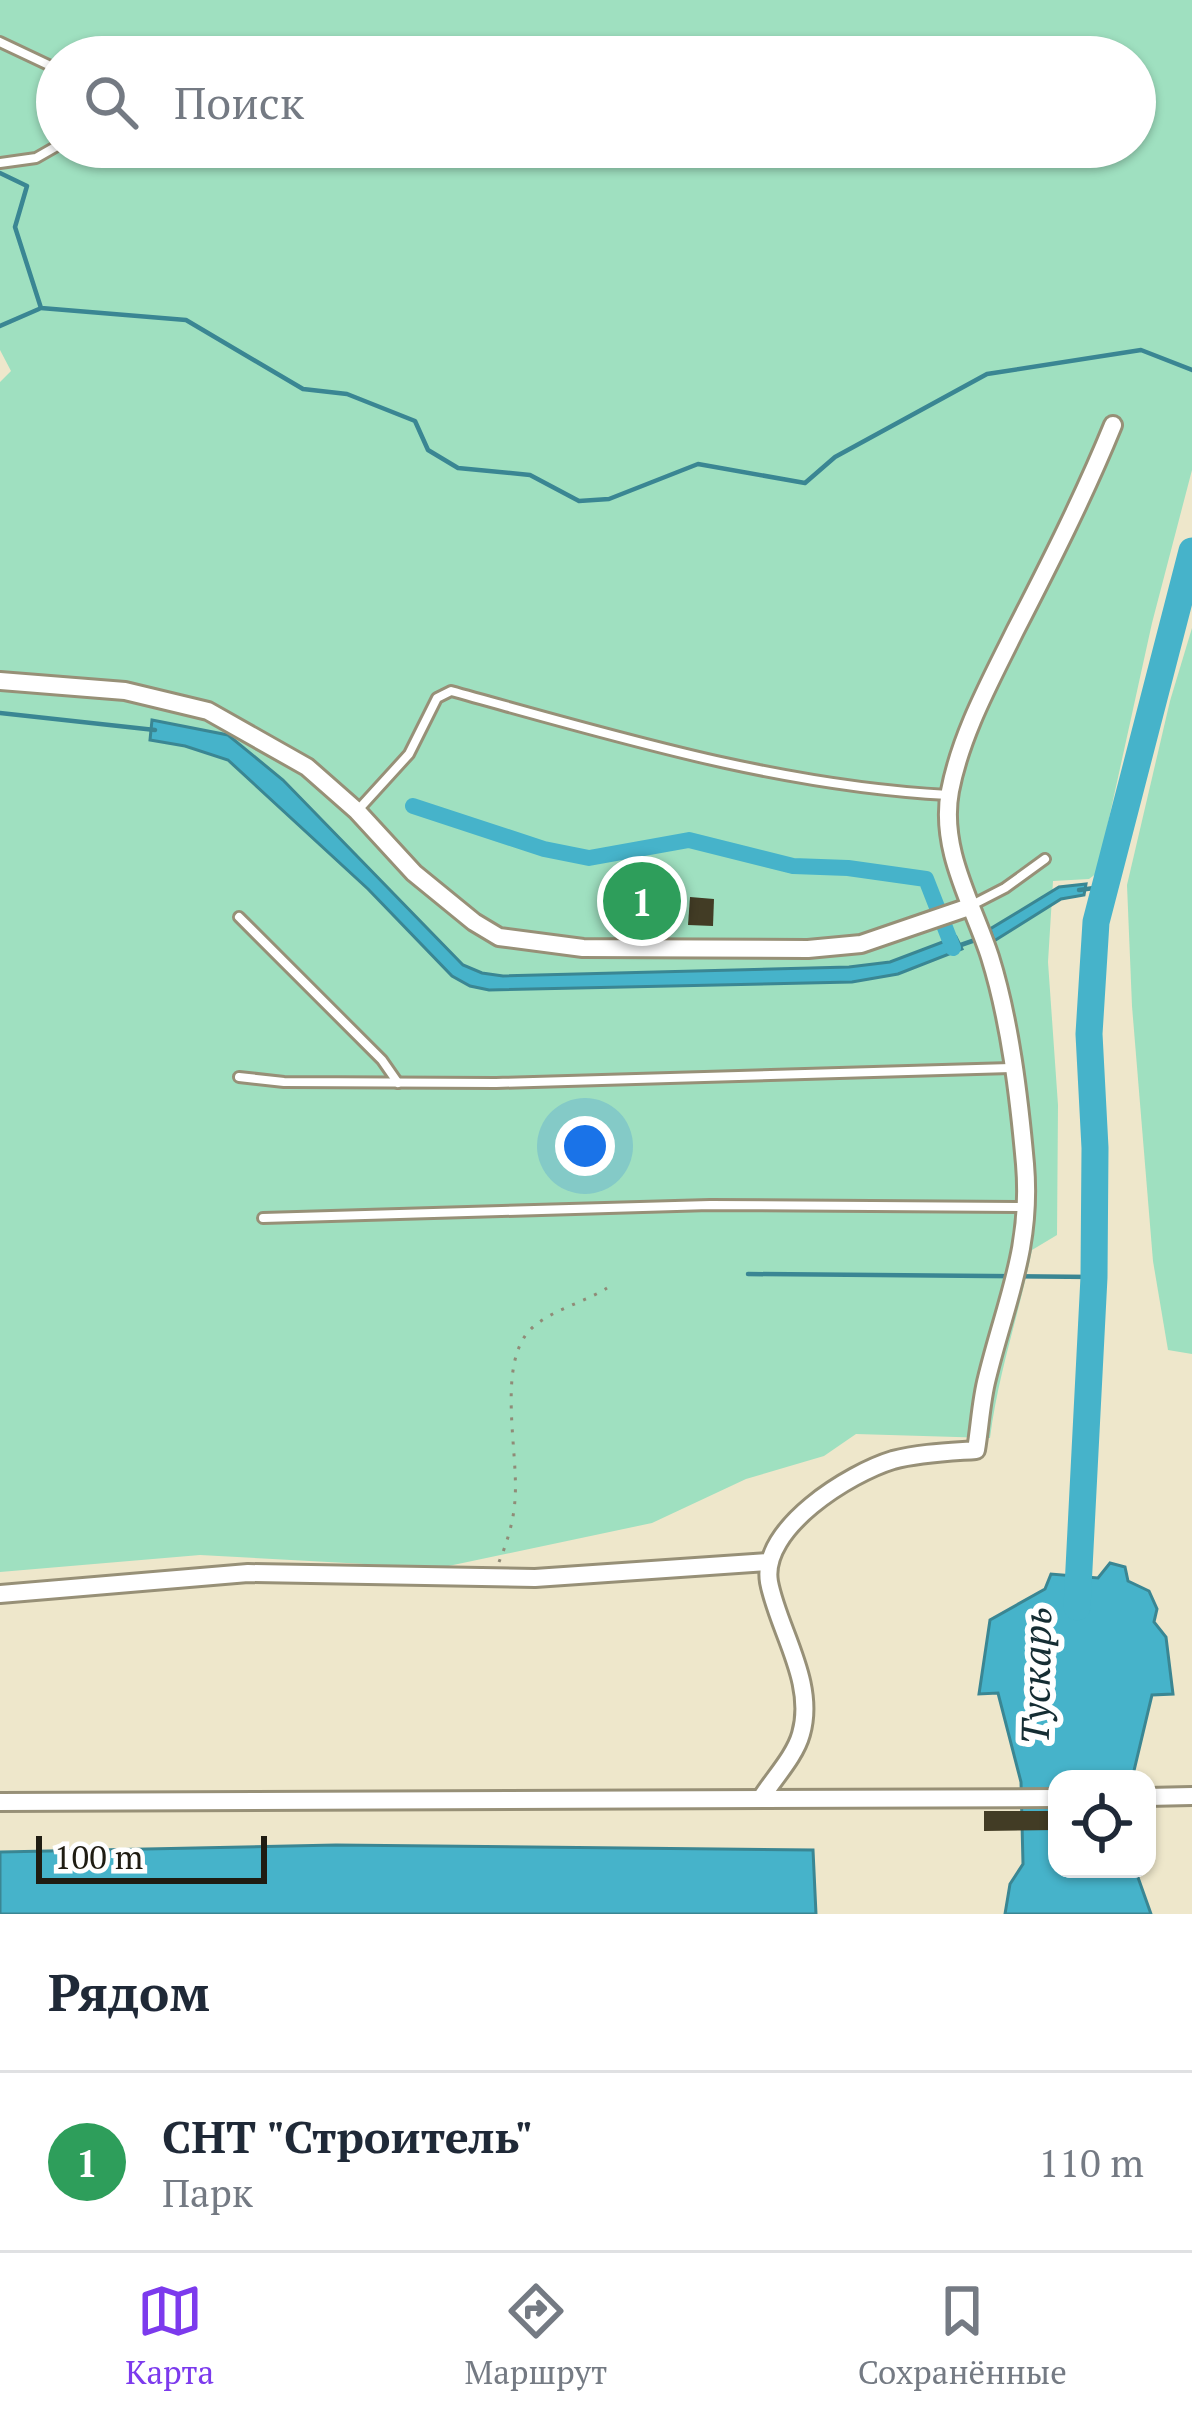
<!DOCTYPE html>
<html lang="ru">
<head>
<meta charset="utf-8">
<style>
	body { margin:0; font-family:"PT Serif",serif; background:#f2f2f3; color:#1f2937 }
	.controls { position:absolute; right:36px; bottom:36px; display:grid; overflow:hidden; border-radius:24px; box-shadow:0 3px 9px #0004 }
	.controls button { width:108px; height:108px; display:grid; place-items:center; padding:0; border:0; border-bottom:3px solid #e0e1e3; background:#fff; color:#1f2937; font:60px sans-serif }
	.scale { position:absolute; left:36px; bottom:30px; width:231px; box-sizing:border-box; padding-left:12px; border:6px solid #1f1c12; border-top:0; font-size:33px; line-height:42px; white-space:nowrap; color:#1f1c12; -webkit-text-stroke:9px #fff; paint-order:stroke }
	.you { position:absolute; left:585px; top:1146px; width:42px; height:42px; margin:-30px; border:9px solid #fff; border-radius:50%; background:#1a73e8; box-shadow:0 0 0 18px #1a73e833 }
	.badge { display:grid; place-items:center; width:78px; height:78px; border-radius:50%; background:#7c3aed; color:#fff; font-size:39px; font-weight:700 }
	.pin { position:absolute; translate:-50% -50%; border:6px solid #fff; box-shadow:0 3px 12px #0006 }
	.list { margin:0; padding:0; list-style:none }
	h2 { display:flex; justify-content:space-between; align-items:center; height:156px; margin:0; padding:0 48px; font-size:51px }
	h2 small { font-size:39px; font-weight:400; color:#747a83 }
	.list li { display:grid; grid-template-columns:78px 1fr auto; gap:36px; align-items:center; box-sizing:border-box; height:180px; padding:0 48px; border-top:3px solid #e0e1e3 }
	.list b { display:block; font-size:45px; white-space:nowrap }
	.list p { margin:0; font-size:39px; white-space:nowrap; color:#747a83 }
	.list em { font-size:39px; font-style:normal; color:#747a83 }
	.icon { flex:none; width:66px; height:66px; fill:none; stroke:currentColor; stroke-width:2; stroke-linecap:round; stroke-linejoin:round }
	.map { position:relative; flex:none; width:1192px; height:1914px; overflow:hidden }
	.search { position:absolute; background:#fff; box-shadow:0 3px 9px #0004; left:36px; right:36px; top:36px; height:132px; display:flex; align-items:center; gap:30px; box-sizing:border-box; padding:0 42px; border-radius:66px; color:#747a83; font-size:45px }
	.sheet { height:336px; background:#fff }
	nav { display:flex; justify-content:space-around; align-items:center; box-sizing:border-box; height:168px; border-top:3px solid #e0e1e3; background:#fff; font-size:33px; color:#747a83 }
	nav a { display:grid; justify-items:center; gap:6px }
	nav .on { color:#7c3aed }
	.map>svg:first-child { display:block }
	.green { fill:#9fe0c0; fill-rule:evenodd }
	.water { fill:#46b3ca; stroke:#3a8693; stroke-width:3 }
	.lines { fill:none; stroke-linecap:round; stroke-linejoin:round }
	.stream { stroke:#3a8693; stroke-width:4.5 }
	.canal { stroke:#46b3ca; stroke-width:16 }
	.river { stroke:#46b3ca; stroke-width:27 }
	.building { fill:#423c25 }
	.service-casing { stroke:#979077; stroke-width:14 }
	.minor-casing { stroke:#979077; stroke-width:22 }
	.path { stroke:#908b77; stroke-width:3; stroke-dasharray:3 9; stroke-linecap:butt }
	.service { stroke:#fff; stroke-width:8 }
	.minor { stroke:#fff; stroke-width:16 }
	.labels { text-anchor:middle; stroke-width:12; stroke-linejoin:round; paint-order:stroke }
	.water-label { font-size:39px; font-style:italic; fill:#152d33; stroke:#fff }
</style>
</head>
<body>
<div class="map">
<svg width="1192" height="1914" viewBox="0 0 1192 1914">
	<rect width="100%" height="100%" fill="#eee7cb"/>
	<g class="green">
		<path d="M 0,0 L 1192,0 L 1192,470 L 1152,623 L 1097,873 L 1089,879 L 1053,881 L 1048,962 L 1058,1105 L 1057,1235 L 1032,1250 C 1019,1314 998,1374 990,1438 L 856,1434 L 824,1456 L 746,1479 L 652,1523 L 439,1568 L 200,1555 L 0,1572 L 0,382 L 11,371 L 0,350 ZM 57,57 L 1135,57 L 1135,147 L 57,147 Z"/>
		<path d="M 1192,628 L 1192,1354 L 1168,1350 L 1153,1261 L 1132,1006 L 1127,885 L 1170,701 Z"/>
	</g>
	<g class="water">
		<path d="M 152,720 L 228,735 L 283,780 L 463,965 L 482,973 L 503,976 L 849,967 L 890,962 L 956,937 L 962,949 L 898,974 L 852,982 L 489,990 L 470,986 L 452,976 L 368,889 L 228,760 L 185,746 L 150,740 Z"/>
		<path d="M 1086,884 L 1084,895 L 1061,899 L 994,941 L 990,929 L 1059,887 Z"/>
		<path d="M 1110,1563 L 1125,1567 L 1128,1581 L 1149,1591 L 1157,1609 L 1154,1622 L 1166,1637 L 1173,1694 L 1152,1695 L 1132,1779 L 1057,1779 L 1057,1869 L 1135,1869 L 1151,1914 L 1005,1914 L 1010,1884 L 1023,1864 L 1021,1782 L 998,1693 L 979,1694 L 990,1620 L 1045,1589 L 1051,1574 L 1098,1578 Z"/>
		<path d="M 336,1845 L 813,1850 L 816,1914 L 0,1914 L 0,1852 Z"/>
	</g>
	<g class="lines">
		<g class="stream">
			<path d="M 0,173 L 27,186 L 15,227 L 41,308 L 186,320 L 303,389 L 347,394 L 415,421 L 428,450 L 458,468 L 530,475 L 579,501 L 609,499 L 698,464 L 805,483 L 835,457 L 987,374 L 1141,350 L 1192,370"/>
			<path d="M 0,326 L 39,309"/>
			<path d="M 0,713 L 155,730"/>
			<path d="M 1079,890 L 1102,887"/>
			<path d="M 955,947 L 978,939"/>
			<path d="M 748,1274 L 1094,1277"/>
		</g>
		<path class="canal" d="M 413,806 L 544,849 L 589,858 L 689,840 L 793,866 L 848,868 L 926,879 L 953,948"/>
		<path class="river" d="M 1077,1607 L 1094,1277 L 1095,1148 L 1089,1034 L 1096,922 L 1192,551"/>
	</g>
	<g class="building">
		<path d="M 690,897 L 714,899 L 713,926 L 688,925 Z"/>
		<path d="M 984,1811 L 1057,1811 L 1057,1830 L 984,1831 Z"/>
	</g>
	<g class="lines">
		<g class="service-casing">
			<g id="service">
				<path d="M 0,42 L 57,69"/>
				<path d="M 0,163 L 36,158 L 57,146"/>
				<path d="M 358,810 L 409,754 L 437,698 L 451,691 C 615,736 777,786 948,795"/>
				<path d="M 970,906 L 1005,888 L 1045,859"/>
				<path d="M 239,917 L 382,1060 L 398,1083"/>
				<path d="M 239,1077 L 284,1082 L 496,1083 L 1011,1068"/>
				<path d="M 263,1218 L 710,1205 L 1024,1207"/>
			</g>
		</g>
		<g class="minor-casing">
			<g id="minor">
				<path d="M 0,681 L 125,691 L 208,711 L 307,767 L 357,811 L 414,873 L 474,922 L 499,937 L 583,948 L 808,949 L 861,944 L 969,907"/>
				<path d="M 0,1594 L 248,1573 L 535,1578 L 769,1562"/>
				<path d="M 762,1797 C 774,1778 795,1756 801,1734 C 816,1682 778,1630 769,1582 C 760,1528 850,1473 893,1460 C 920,1453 949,1452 976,1450 C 980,1426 981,1401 987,1378 C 1006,1300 1032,1248 1025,1164 C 1019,1097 1010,1021 990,957 C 973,904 939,850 950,791 C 961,734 990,682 1015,631 C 1050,563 1084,496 1113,425"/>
				<path d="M 1147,1797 L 1192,1796"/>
				<path d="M 0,1802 L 1057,1798"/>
			</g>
		</g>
		<path class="path" d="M 499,1562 C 507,1543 514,1520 515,1499 C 519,1452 495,1360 533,1327 C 554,1309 583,1303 607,1288"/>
		<use href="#service" class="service"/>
		<use href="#minor" class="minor"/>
	</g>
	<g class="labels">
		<g class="water-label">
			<text transform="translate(1036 1676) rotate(-89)" y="14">Тускарь</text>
		</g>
	</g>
</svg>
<div class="controls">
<button><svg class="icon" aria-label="locate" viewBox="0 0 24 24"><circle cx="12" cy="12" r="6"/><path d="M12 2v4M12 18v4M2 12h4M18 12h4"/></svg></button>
</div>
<div class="scale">100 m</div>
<div class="you"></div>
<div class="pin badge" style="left:642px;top:901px;background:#2e9e5b">1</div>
<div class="search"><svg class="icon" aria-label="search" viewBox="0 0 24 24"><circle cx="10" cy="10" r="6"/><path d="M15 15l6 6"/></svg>Поиск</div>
</div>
<section class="sheet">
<h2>Рядом<small></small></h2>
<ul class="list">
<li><span class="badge" style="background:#2e9e5b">1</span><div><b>СНТ &quot;Строитель&quot;</b><p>Парк</p></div><em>110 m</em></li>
</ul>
</section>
<nav>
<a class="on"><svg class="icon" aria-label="map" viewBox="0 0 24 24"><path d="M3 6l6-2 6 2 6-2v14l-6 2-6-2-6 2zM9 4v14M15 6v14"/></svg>Карта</a>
<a><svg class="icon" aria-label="directions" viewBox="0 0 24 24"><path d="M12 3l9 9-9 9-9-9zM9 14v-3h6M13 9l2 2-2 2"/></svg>Маршрут</a>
<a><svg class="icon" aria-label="saved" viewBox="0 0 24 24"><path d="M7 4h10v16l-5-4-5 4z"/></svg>Сохранённые</a>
</nav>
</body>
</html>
